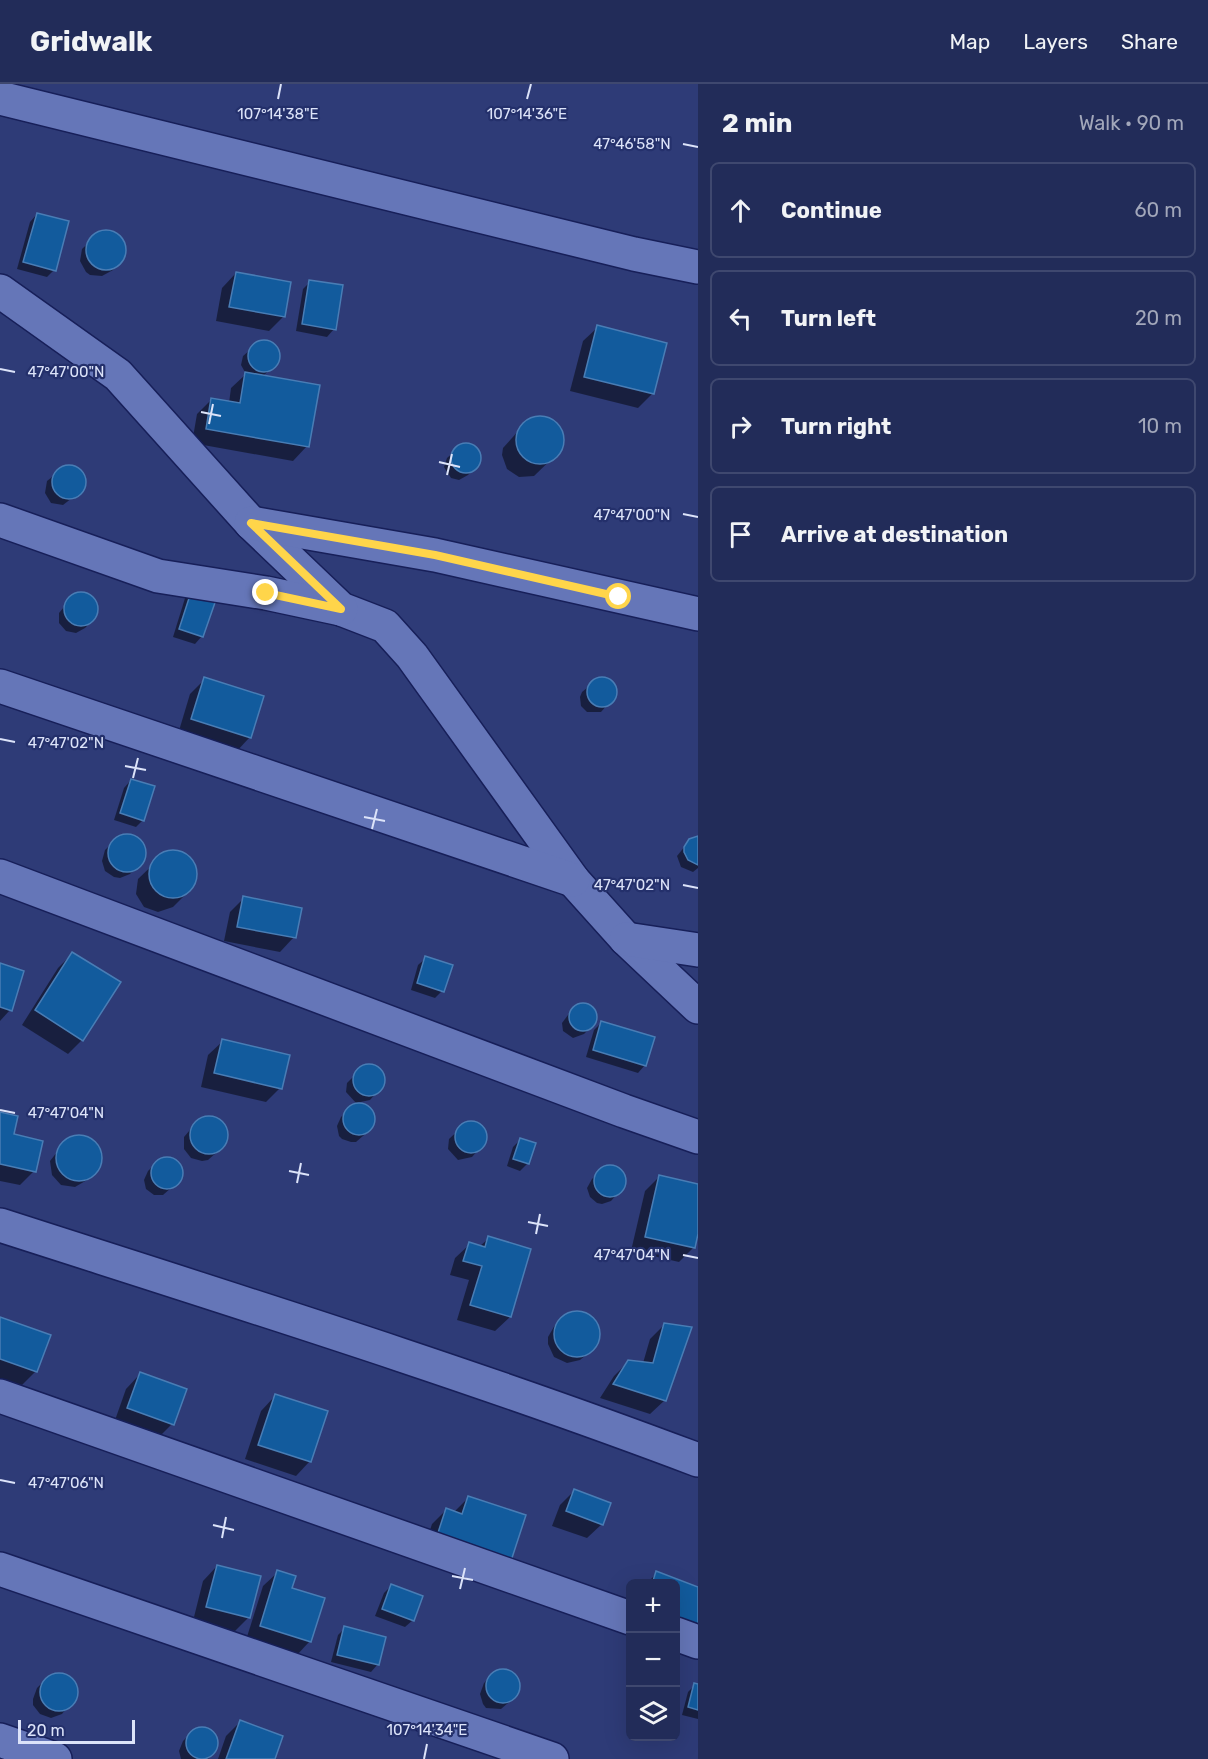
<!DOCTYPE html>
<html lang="en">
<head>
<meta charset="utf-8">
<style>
	body { margin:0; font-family:Rubik,sans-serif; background:#2e3862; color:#f1f3f6 }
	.controls { position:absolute; right:18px; bottom:18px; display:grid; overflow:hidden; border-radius:9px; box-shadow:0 6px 24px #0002 }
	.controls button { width:54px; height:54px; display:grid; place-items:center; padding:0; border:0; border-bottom:2px solid #3f486f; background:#222c59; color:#f1f3f6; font:30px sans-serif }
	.scale { position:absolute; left:18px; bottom:15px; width:117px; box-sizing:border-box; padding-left:6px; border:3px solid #dce3f9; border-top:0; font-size:16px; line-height:21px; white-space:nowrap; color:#dce3f9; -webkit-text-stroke:4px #24306b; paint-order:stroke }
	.stop { position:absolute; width:18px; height:18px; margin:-14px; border:4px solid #ffd54a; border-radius:50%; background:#fff }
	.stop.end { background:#ffd54a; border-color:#fff; box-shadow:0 2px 6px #0008 }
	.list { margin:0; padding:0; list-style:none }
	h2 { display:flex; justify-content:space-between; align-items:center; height:78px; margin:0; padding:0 24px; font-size:26px }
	h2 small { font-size:20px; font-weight:400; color:#a2a7ba }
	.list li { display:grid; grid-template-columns:39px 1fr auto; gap:18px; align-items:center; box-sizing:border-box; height:96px; margin:0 12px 12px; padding:0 12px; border:2px solid #3f486f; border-radius:9px }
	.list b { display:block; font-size:22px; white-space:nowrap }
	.list em { font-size:20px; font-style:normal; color:#a2a7ba }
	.icon { flex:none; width:33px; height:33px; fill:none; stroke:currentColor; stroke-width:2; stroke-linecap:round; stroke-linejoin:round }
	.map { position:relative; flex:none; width:698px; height:1675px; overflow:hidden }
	header { display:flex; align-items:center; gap:36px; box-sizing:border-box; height:84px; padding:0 30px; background:#222c59; border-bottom:2px solid #3f486f }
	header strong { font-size:28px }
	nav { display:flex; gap:33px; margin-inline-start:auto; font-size:21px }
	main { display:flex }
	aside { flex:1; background:#222c59 }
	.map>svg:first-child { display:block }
	.shadow { fill:#0007 }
	.building { fill:#125b9d; stroke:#497db5; stroke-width:1.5 }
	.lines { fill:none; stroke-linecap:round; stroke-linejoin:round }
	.street-casing { stroke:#171f59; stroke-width:36 }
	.street { stroke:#6576b8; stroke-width:33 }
	.route { stroke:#ffd54a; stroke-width:8 }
	.ticks { fill:none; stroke:#dce3f9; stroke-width:2 }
	.ticks-label { font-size:15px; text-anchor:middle; fill:#dce3f9; stroke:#24306b; stroke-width:4.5; stroke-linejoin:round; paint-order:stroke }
</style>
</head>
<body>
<header>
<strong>Gridwalk</strong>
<nav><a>Map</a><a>Layers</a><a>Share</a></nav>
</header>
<main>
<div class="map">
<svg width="698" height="1675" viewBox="0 0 698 1675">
	<rect width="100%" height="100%" fill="#2e3b77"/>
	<g class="shadow">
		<path d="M 37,130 L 54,186 L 47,193 L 17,185 L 30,138 Z"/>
		<path d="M 105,148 L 117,151 L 124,161 L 124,167 L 120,178 L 113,186 L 102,192 L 90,191 L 86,188 L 80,177 L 82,165 L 99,149 Z"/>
		<path d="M 236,189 L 283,233 L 269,247 L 216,237 L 222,204 Z"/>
		<path d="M 310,198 L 334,245 L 327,253 L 296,247 L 303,205 Z"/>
		<path d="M 598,243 L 665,260 L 652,310 L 638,324 L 570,307 L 583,257 Z"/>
		<path d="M 259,258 L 269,258 L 276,265 L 278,269 L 277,279 L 262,293 L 307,362 L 293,377 L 192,359 L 197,330 L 211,316 L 229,319 L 231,304 L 246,290 L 241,281 L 243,272 Z"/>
		<path d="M 542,334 L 549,335 L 560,345 L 562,360 L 560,367 L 534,392 L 519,393 L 507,385 L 502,371 L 503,364 L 527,337 Z"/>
		<path d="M 462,361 L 466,361 L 477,367 L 479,375 L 476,383 L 468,391 L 459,396 L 451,394 L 444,383 L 447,374 Z"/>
		<path d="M 66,382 L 77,385 L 84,395 L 81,407 L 63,421 L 51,419 L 45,409 L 47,397 Z"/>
		<path d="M 78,510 L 88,511 L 95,517 L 97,527 L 93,536 L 85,544 L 76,549 L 66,547 L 59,539 L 59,529 L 73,512 Z"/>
		<path d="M 186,511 L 216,511 L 202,552 L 195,560 L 173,553 Z"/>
		<path d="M 205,595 L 250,653 L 236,668 L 178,650 L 190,610 Z"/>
		<path d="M 598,595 L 606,595 L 613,601 L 614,613 L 601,628 L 587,628 L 581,622 L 580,613 L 582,608 Z"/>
		<path d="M 131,696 L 143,736 L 136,743 L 114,736 L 124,704 Z"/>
		<path d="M 128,752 L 138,756 L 144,766 L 144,771 L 138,782 L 130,790 L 120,794 L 114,793 L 105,787 L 102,777 L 105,766 L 118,754 Z"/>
		<path d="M 698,753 L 698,784 L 693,788 L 681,783 L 677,772 L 690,756 Z"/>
		<path d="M 178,768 L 190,775 L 196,788 L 195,795 L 188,808 L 173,823 L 158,828 L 144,823 L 136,810 L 138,795 L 164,770 Z"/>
		<path d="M 244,814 L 294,853 L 280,868 L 224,857 L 230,828 Z"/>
		<path d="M 72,870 L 82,956 L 68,970 L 22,941 L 58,884 Z"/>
		<path d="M 426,874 L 442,907 L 435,914 L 411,906 L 418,881 Z"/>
		<path d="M 0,880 L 10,926 L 0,937 Z"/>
		<path d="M 583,921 L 591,924 L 595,930 L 592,942 L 584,950 L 573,954 L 563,947 L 562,939 L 574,923 Z"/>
		<path d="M 601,939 L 645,981 L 638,989 L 586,973 L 594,946 Z"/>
		<path d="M 223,957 L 280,1004 L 266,1018 L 201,1003 L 208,971 Z"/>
		<path d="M 372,982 L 376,983 L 382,991 L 383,1001 L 370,1016 L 356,1019 L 346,1008 L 347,999 L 362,984 Z"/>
		<path d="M 357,1021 L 367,1023 L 374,1035 L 372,1044 L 356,1058 L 351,1058 L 342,1055 L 339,1052 L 337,1042 L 341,1033 L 349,1025 Z"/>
		<path d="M 0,1029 L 34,1087 L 20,1101 L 0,1097 Z"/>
		<path d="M 205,1034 L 217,1035 L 226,1043 L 227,1055 L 225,1060 L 217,1068 L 208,1076 L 202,1077 L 191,1074 L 184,1065 L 184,1053 L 195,1040 Z"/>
		<path d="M 474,1039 L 478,1040 L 484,1048 L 485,1058 L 472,1073 L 458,1076 L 448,1065 L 449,1055 L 464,1041 Z"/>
		<path d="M 79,1052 L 93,1057 L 100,1069 L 99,1082 L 87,1096 L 75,1103 L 61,1101 L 52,1091 L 50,1077 L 61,1063 L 73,1053 Z"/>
		<path d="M 520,1056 L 534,1060 L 527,1080 L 520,1087 L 507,1082 L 513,1063 Z"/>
		<path d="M 169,1074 L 178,1079 L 181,1088 L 179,1097 L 163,1111 L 154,1111 L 146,1105 L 144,1096 L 148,1087 L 156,1079 Z"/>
		<path d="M 608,1083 L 618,1085 L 624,1092 L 624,1102 L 611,1117 L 602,1120 L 597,1119 L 590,1113 L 587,1104 L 592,1095 L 600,1087 Z"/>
		<path d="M 659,1093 L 698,1102 L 698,1143 L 693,1164 L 679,1178 L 631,1167 L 645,1107 Z"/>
		<path d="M 489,1154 L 510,1233 L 495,1247 L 457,1236 L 469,1196 L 450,1191 L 455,1174 L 470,1160 L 479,1163 Z"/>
		<path d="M 577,1228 L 583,1229 L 595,1237 L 599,1250 L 594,1264 L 586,1271 L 580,1276 L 567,1279 L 554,1273 L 548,1260 L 548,1253 L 555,1241 L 563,1233 Z"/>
		<path d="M 0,1234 L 36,1287 L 22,1301 L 0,1294 Z"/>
		<path d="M 664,1241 L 665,1316 L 650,1330 L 600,1314 L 614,1292 L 629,1277 L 643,1279 L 650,1255 Z"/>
		<path d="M 140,1290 L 172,1340 L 158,1354 L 114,1339 L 126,1305 Z"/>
		<path d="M 275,1312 L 310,1377 L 296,1392 L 245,1375 L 261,1327 Z"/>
		<path d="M 574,1407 L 602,1440 L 587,1454 L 552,1442 L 560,1421 Z"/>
		<path d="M 468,1414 L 493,1496 L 421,1473 L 432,1440 L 446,1426 L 454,1428 Z"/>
		<path d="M 217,1482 L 249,1533 L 235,1547 L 193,1537 L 203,1497 Z"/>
		<path d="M 278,1488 L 290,1505 L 310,1557 L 296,1572 L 246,1556 L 263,1502 Z"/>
		<path d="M 657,1489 L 698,1504 L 698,1561 L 676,1562 L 676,1500 L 646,1500 Z"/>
		<path d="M 391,1502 L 413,1536 L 405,1543 L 375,1532 L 384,1509 Z"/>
		<path d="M 345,1544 L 378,1580 L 371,1588 L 331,1578 L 338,1551 Z"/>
		<path d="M 507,1587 L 516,1593 L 519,1603 L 516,1612 L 501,1625 L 486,1624 L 483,1620 L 480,1610 L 484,1599 L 496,1588 Z"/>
		<path d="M 55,1590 L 67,1592 L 75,1600 L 76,1612 L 62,1630 L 51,1634 L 40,1630 L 33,1621 L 33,1615 L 37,1604 L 45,1596 Z"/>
		<path d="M 695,1601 L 698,1601 L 698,1635 L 682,1631 L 688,1608 Z"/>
		<path d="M 240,1638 L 273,1675 L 218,1675 L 226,1652 Z"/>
		<path d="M 200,1645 L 210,1647 L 214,1650 L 217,1660 L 214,1669 L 208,1675 L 181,1675 L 179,1667 L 183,1657 L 191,1649 Z"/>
	</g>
	<g class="building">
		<path d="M 37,129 L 69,137 L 56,187 L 23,178 Z"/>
		<circle cx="106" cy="166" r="20"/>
		<path d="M 236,188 L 291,198 L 285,233 L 229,223 Z"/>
		<path d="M 309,196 L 343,201 L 336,246 L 302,240 Z"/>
		<path d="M 597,241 L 667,259 L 654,310 L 584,293 Z"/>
		<circle cx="264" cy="272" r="16"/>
		<path d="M 245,288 L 320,301 L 309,363 L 206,345 L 211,314 L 240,319 Z"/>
		<circle cx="540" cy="356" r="24"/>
		<circle cx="466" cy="374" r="15"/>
		<circle cx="69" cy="398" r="17"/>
		<path d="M 193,502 L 218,510 L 203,553 L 179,545 Z"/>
		<circle cx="81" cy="525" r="17"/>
		<circle cx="602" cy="608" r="15"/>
		<path d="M 204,593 L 264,612 L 251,654 L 191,635 Z"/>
		<path d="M 131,695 L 155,702 L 144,737 L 120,729 Z"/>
		<circle cx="127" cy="769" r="19"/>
		<path d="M 698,752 L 698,781 L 688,776 L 684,768 L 684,763 L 689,755 Z"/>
		<circle cx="173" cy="790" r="24"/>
		<path d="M 243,812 L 302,824 L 296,854 L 237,843 Z"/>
		<path d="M 72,868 L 121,898 L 83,957 L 35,926 Z"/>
		<path d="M 425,872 L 453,881 L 444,908 L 417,899 Z"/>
		<path d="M 0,879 L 24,887 L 12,927 L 0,923 Z"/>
		<circle cx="583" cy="933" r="14"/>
		<path d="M 601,937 L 655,953 L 646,982 L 593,966 Z"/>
		<path d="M 222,955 L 290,971 L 282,1005 L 214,989 Z"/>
		<circle cx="369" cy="996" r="16"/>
		<circle cx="359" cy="1035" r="16"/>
		<path d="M 0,1028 L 18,1032 L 14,1050 L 43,1057 L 36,1088 L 0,1080 Z"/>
		<circle cx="209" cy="1051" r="19"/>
		<circle cx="471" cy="1053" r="16"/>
		<circle cx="79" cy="1074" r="23"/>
		<path d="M 520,1054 L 536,1059 L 529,1080 L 513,1075 Z"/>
		<circle cx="167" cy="1089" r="16"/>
		<circle cx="610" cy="1097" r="16"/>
		<path d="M 659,1091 L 698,1100 L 698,1150 L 695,1164 L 645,1153 Z"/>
		<path d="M 488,1152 L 531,1165 L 511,1233 L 470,1221 L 482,1182 L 463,1177 L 469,1158 L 485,1163 Z"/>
		<circle cx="577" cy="1250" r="23"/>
		<path d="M 0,1233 L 51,1251 L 37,1288 L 0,1275 Z"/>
		<path d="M 664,1239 L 692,1243 L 666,1317 L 613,1300 L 628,1276 L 653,1279 Z"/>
		<path d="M 140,1288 L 187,1305 L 174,1341 L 127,1324 Z"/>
		<path d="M 275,1310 L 328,1327 L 311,1378 L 258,1361 Z"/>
		<path d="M 574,1405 L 611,1419 L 603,1441 L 566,1427 Z"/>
		<path d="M 468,1412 L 526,1431 L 509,1483 L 435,1458 L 446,1424 L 462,1430 Z"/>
		<path d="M 217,1481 L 261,1492 L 250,1534 L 206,1523 Z"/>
		<path d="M 277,1486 L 296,1492 L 292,1504 L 325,1514 L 311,1558 L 260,1542 Z"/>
		<path d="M 656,1487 L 698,1503 L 698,1551 L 676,1543 L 676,1500 L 652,1500 Z"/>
		<path d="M 391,1500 L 423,1512 L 414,1537 L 382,1525 Z"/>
		<path d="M 344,1542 L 386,1553 L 379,1581 L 337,1571 Z"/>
		<circle cx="503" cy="1602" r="17"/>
		<circle cx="59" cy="1608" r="19"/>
		<path d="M 694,1599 L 698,1600 L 698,1626 L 688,1623 Z"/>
		<path d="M 240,1636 L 283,1652 L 275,1675 L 226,1675 Z"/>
		<circle cx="202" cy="1659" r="16"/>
	</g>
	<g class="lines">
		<g class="street-casing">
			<g id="street">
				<path d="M 0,14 L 634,170 L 698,183"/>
				<path d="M 0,207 L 118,291 L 251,439 L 341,525 L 385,542 L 412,572 L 573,796 L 626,855 L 698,923"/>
				<path d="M 0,436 L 158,492 L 266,509 L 341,525"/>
				<path d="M 251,439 L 435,471 L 698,530"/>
				<path d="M 0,602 L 573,796"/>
				<path d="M 0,792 L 624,1027 L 698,1053"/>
				<path d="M 626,855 L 698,866"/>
				<path d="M 0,1141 C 233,1216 468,1289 698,1376"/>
				<path d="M 0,1312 L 630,1534"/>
				<path d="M 0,1485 L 552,1675"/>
				<path d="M 676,1550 L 698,1558"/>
				<path d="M 0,1656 L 55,1675"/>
			</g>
		</g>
		<use href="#street" class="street"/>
	</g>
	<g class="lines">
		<path class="route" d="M 266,509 L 341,525 L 251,439 L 435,471 L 619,513"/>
	</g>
	<path class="ticks" d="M 278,15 L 281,0M 527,15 L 531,0M 683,60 L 698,63M 0,285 L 15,288M 201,328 L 221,332M 209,340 L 213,320M 439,378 L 460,383M 447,391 L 452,370M 683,430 L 698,433M 0,655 L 15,658M 125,682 L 146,686M 133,694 L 138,674M 364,733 L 385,737M 372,745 L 377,725M 683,801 L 698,804M 0,1026 L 15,1029M 289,1087 L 309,1091M 297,1099 L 301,1079M 528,1138 L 548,1142M 536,1150 L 540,1130M 683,1171 L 698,1174M 0,1396 L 15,1399M 213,1441 L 234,1446M 222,1454 L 226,1433M 452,1492 L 473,1496M 460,1505 L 465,1484M 424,1675 L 427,1660"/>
	<g class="ticks-label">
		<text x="278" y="35">107°14'38"E</text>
		<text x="527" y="35">107°14'36"E</text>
		<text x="632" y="65">47°46'58"N</text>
		<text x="66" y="293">47°47'00"N</text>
		<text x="632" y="436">47°47'00"N</text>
		<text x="66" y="664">47°47'02"N</text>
		<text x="632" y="806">47°47'02"N</text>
		<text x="66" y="1034">47°47'04"N</text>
		<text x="632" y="1176">47°47'04"N</text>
		<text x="66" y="1404">47°47'06"N</text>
		<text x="427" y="1651">107°14'34"E</text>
	</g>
</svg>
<div class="controls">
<button>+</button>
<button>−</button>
<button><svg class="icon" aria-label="layers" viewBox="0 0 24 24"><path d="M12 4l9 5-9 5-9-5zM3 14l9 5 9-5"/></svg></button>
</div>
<div class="scale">20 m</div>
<div class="stop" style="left:619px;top:513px"></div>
<div class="stop end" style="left:266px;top:509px"></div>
</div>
<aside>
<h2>2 min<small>Walk · 90 m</small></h2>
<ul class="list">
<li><svg class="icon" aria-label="ahead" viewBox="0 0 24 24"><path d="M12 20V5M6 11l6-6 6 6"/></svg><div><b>Continue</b></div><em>60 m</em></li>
<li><svg class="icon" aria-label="left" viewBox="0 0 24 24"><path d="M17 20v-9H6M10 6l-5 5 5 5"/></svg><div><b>Turn left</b></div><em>20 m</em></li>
<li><svg class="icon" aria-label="right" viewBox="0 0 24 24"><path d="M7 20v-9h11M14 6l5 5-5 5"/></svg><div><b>Turn right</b></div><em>10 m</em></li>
<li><svg class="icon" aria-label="arrive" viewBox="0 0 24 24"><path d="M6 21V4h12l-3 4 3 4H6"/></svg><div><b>Arrive at destination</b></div></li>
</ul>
</aside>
</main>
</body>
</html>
